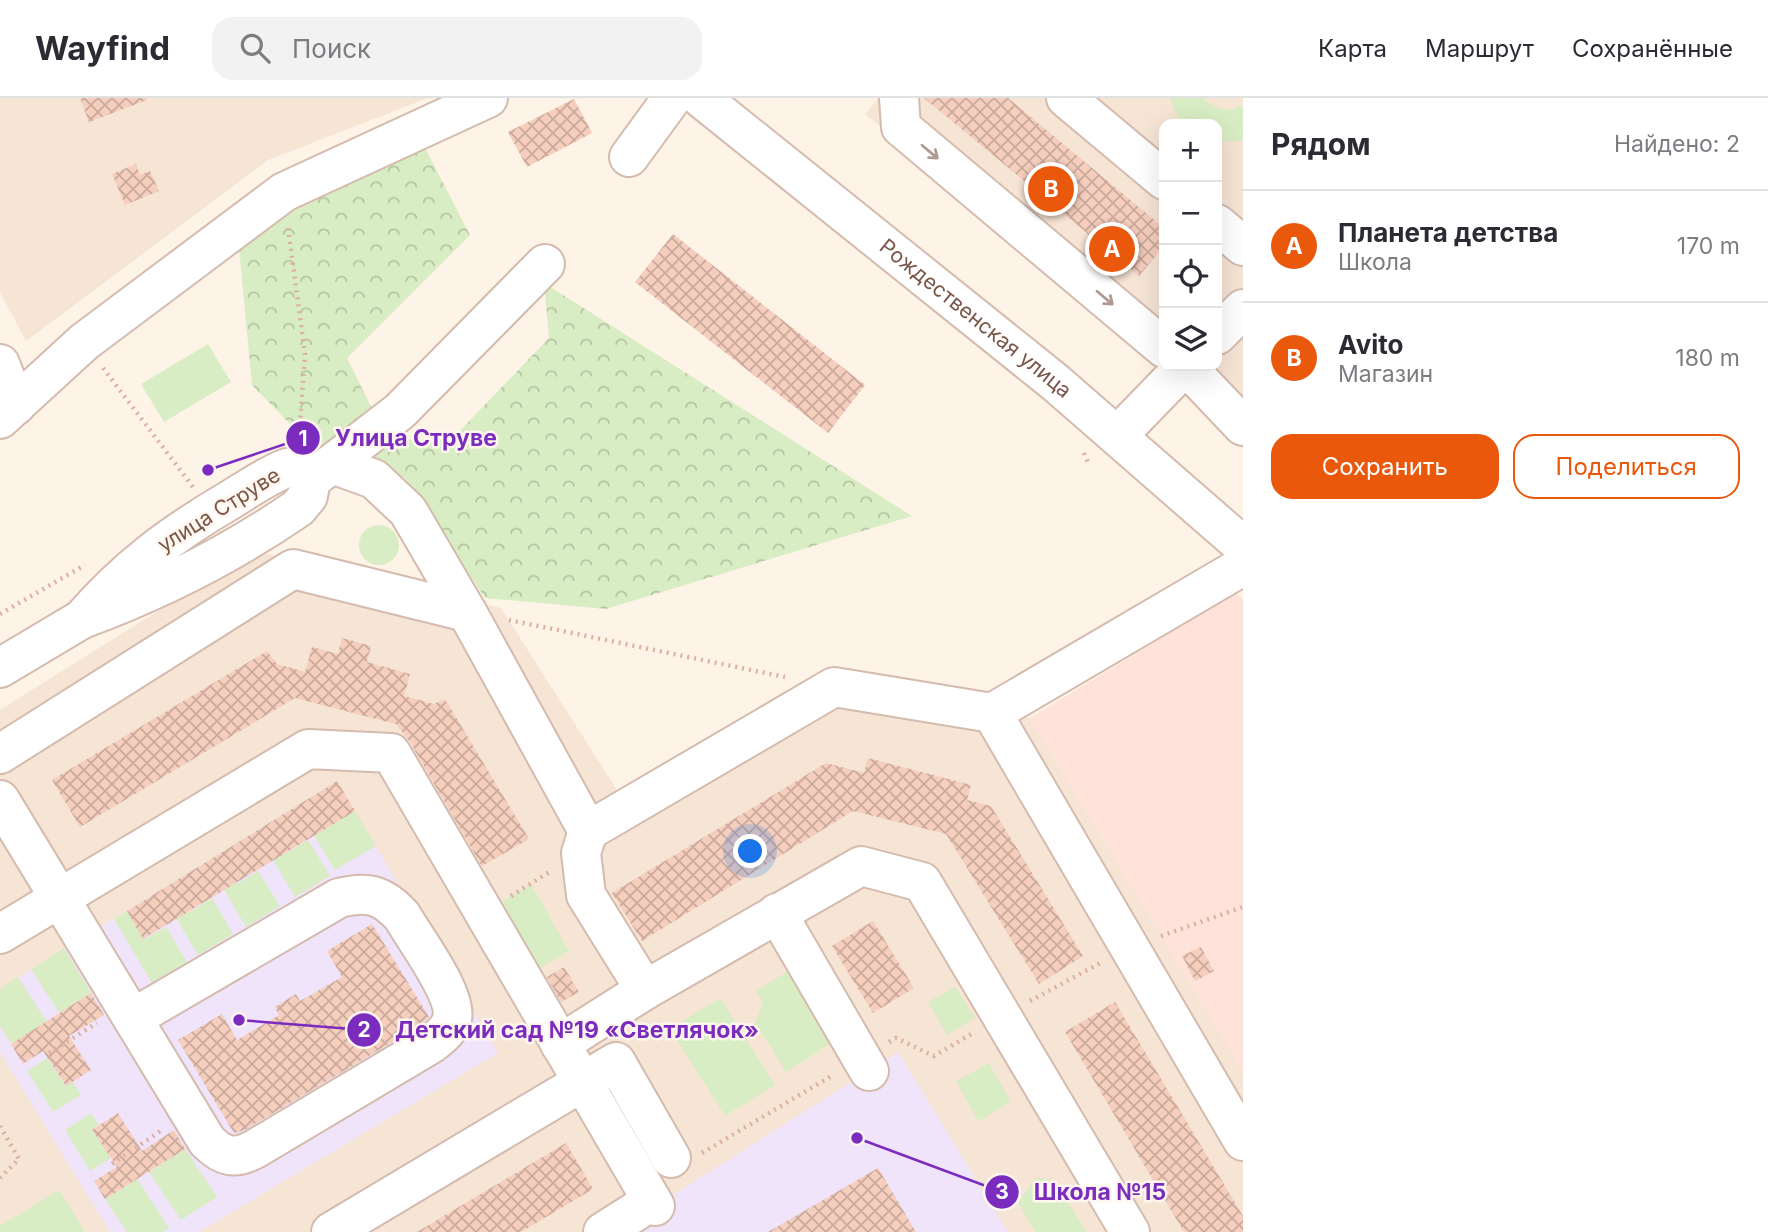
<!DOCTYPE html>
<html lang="ru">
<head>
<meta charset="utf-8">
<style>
	body { margin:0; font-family:Inter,sans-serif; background:#f2f2f3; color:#2b2b33 }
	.controls { position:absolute; right:21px; top:21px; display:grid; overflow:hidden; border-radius:14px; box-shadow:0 7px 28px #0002 }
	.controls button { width:63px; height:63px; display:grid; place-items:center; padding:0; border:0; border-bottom:2px solid #e1e1e2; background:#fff; color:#2b2b33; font:35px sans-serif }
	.you { position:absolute; left:751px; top:754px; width:24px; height:24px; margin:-18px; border:5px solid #fff; border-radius:50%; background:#1a73e8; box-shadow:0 0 0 10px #1a73e833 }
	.badge { display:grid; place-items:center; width:46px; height:46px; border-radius:50%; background:#ea580c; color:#fff; font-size:23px; font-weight:700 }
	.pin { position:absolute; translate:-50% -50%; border:4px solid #fff; box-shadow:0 2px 7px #0006 }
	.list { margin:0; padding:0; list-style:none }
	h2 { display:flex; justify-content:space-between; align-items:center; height:91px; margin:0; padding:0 28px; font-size:30px }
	h2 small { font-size:23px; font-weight:400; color:#7c7c81 }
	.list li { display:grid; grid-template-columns:46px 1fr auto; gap:21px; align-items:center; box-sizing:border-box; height:112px; padding:0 28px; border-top:2px solid #e1e1e2 }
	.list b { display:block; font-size:26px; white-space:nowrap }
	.list p { margin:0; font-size:23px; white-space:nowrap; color:#7c7c81 }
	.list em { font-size:23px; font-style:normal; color:#7c7c81 }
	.actions { display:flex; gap:14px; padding:21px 28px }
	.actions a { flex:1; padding:16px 0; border:2px solid #ea580c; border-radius:21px; text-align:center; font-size:24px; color:#ea580c }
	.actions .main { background:#ea580c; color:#fff }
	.icon { flex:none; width:38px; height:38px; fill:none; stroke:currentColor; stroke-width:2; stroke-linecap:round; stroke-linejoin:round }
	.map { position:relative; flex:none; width:1243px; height:1134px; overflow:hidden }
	header { display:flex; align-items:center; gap:42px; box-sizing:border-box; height:98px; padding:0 35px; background:#fff; border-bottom:2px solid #e1e1e2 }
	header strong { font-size:33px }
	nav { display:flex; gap:38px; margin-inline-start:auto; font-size:24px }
	.search { width:490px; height:63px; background:#f2f2f3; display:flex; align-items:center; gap:18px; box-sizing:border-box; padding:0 24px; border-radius:21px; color:#7c7c81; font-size:26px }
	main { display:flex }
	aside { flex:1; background:#fff }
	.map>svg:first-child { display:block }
	.residential { fill:#f6e4d5; fill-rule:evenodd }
	.commercial { fill:#ffe2da }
	.education { fill:#f0e4fa }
	.forest { fill:url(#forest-crowns) }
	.park { fill:#d9edc4 }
	.building { fill:url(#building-cross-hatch) }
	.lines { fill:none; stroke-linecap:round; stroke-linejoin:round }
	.minor-casing { stroke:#d4bbae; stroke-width:42 }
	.path { stroke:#dbb09f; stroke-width:4.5; stroke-dasharray:2 5; stroke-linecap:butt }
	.minor { stroke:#fff; stroke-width:38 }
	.oneway { stroke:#af9a92 }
	.labels { text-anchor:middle; stroke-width:5; stroke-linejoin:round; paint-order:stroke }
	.street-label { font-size:21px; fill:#7a5649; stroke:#fff7ef }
	.leader { fill:none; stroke:#7b2cbf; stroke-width:2.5 }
	.callout-dot { fill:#7b2cbf; stroke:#fff7ef; stroke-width:2.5 }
	.mark-label { font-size:21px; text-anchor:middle; font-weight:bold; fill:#fff }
	.callout-label { font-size:23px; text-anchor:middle; font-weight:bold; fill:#7b2cbf; stroke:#fff7ef; stroke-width:5; stroke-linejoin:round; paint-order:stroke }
</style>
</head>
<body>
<header>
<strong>Wayfind</strong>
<div class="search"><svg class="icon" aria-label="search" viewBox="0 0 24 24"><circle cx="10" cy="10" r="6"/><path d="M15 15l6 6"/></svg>Поиск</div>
<nav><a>Карта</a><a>Маршрут</a><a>Сохранённые</a></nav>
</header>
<main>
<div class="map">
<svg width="1243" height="1134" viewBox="0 0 1243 1134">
	<defs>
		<pattern id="forest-crowns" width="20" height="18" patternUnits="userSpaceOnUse" patternTransform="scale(1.75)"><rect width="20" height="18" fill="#d9edc4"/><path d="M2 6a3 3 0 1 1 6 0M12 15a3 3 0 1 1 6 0" fill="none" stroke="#b5c3a1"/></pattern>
		<pattern id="building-cross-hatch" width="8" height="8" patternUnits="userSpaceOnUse" patternTransform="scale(1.75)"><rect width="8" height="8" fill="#f5cebd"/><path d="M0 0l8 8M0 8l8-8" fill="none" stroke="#cbaa9c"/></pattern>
	</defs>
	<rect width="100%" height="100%" fill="#fef3e7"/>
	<g class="residential">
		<path d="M 0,0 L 428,0 L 268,62 L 26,243 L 0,194 Z"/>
		<path d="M 879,0 L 1243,0 L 1243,351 L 1175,279 L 865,16 ZM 1164,26 L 1217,26 L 1217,268 L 1164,268 Z"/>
		<path d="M 254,453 L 501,510 L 622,700 L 832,581 L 1030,620 L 1243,973 L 1243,1134 L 0,1134 L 0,612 Z"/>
	</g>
	<path class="commercial" d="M 1236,495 L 1243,502 L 1243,973 L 1030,620 Z"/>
	<g class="education">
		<path d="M 337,683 L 498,955 L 199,1134 L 110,1134 L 0,954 L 0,891 Z"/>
		<path d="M 898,954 L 1008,1134 L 615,1134 Z"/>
	</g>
	<path class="forest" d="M 424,48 L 470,137 L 347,260 L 387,341 L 451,342 L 549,240 L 544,185 L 912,418 L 606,511 L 485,500 L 405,380 L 314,351 L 252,287 L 239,150 L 316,96 Z"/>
	<g class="park">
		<path d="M 1170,0 L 1204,0 C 1215,13 1229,15 1243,7 L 1243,43 L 1217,44 L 1217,26 L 1185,26 L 1177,18 Z"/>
		<path d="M 208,246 L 231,284 L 164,324 L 141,286 Z"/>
		<circle cx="379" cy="447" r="20"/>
		<path d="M 316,696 L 334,725 L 355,713 L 376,748 L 335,772 L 296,708 Z"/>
		<path d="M 268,725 L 287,755 L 308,742 L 330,778 L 295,799 L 256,733 Z"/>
		<path d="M 218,756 L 237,786 L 258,773 L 280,808 L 246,829 L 207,763 Z"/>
		<path d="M 172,785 L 190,814 L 212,800 L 233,836 L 198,857 L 160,793 Z"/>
		<path d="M 531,786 L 569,853 L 538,871 L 500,805 Z"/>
		<path d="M 127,813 L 144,841 L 166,829 L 187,864 L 152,885 L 114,821 Z"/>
		<path d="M 64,850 L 91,895 L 59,915 L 31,871 Z"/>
		<path d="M 788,873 L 833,944 L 786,974 L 755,925 L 763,904 L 756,893 Z"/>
		<path d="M 18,879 L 47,924 L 11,946 L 0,928 L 0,891 Z"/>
		<path d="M 955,889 L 975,920 L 947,937 L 928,904 Z"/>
		<path d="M 720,900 L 775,987 L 725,1018 L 670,931 Z"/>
		<path d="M 47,960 L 65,988 L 73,984 L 81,997 L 53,1014 L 27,973 Z"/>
		<path d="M 989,965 L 1011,1004 L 978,1023 L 956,983 Z"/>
		<path d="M 91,1015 L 99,1027 L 92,1032 L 111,1060 L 90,1073 L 65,1032 Z"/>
		<path d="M 185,1051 L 217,1099 L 181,1122 L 149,1074 Z"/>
		<path d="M 1037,1079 L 1056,1084 L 1086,1134 L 1036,1134 L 1018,1105 Z"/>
		<path d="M 137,1081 L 169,1130 L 162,1134 L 127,1134 L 105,1101 Z"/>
		<path d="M 59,1092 L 85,1134 L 0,1134 L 0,1128 Z"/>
	</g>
	<g class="building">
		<path d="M 80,0 L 146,0 L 147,2 L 89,24 Z"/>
		<path d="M 924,0 L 1008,0 L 1164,130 L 1164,148 L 1139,178 Z"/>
		<path d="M 574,1 L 592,35 L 527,69 L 508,34 Z"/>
		<path d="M 136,66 L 140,77 L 150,73 L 159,93 L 125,107 L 112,76 Z"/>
		<path d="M 673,136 L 865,287 L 828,335 L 635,184 Z"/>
		<path d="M 342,540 L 371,548 L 367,564 L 410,576 L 404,598 L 434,606 L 445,601 L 529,741 L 482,768 L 410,644 L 396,626 L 295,600 L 80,729 L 52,682 L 267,553 L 277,566 L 305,574 L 312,549 L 338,556 Z"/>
		<path d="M 868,660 L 971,687 L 967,702 L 991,708 L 1083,858 L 1039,886 L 946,736 L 853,713 L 642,843 L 612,795 L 826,665 L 864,675 Z"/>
		<path d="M 337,683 L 355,713 L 143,841 L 127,813 Z"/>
		<path d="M 873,823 L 914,890 L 873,915 L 832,848 Z"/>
		<path d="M 372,826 L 429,919 L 419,928 L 245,1032 L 234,1035 L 178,942 L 222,916 L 237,942 L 279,917 L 275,909 L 296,896 L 300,903 L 342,879 L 327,853 Z"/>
		<path d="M 1201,849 L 1214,873 L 1195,883 L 1182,858 Z"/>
		<path d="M 564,869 L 579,894 L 561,904 L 547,879 Z"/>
		<path d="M 91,895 L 104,917 L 69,938 L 91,972 L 66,988 L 43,953 L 23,966 L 11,946 Z"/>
		<path d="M 1115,904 L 1243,1118 L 1243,1134 L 1184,1134 L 1065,934 Z"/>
		<path d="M 118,1015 L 142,1053 L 174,1032 L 185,1051 L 105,1101 L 94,1083 L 117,1069 L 92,1032 Z"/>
		<path d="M 566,1045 L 593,1091 L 521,1134 L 417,1134 Z"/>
		<path d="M 878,1070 L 916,1134 L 768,1134 Z"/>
	</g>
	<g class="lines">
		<g class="minor-casing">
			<g id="minor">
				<path id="s1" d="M 701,0 L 1056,285 L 1243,448"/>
				<path d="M 899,0 L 901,29 L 1164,250"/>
				<path d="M 1066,0 L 1164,82"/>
				<path d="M 629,59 L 672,0"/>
				<path d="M 1217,126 L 1243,148"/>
				<path d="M 1217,237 L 1243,211"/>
				<path d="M 0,266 L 16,307"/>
				<path d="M 1186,268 L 1243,328"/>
				<path d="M 0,321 L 84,244 L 284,94 L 488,0"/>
				<path d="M 1118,337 L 1185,268"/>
				<path d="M 332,366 L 374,381 L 408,413 L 467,514 L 588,733"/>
				<path d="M 287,370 C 298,370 305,372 311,381 L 308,398 L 298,410 C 231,456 158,493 82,521 C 126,470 172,436 230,402 C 248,391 266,378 287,370 Z"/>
				<path d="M 316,378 L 400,313 L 545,166"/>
				<path d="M 0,570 L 82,521"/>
				<path d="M 992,615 L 1243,468"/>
				<path d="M 0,656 L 293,471 L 467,514"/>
				<path d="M 0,702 L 207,1043 C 223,1059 234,1062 255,1051 L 431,946 C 440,939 449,933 452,921 C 458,897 415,841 402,818 C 382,796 367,793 339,800 L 133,920"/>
				<path d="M 777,815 L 869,973"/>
				<path d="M 0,836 L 308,651 L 391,655 L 655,1108"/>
				<path d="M 645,892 L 586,797 L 581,755 L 588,733 L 834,589 L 992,615 L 1243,1043"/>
				<path d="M 560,946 L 645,892 L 861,768 L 922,784 L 1130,1134"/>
				<path d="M 331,1134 L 616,964 L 671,1060"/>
				<path d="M 603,1134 L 652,1103"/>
			</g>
		</g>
		<g class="path">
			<path d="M 288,130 L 305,256 L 299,340"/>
			<path d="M 103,270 L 193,389"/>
			<path d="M 1084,355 L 1089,367"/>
			<path d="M 0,516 L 85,467"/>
			<path d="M 509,522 L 785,579"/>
			<path d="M 511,798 L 551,773"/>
			<path d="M 1161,838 L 1243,809"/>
			<path d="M 1030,903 L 1102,864"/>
			<path d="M 889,944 L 896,940 L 934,958 L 973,935"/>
			<path d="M 49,955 L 97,925"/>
			<path d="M 0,1028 L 19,1061 L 0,1080"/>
			<path d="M 702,1055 L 833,977"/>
			<path d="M 112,1066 L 162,1032"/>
		</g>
		<use href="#minor" class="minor"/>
	</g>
	<defs><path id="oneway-shaft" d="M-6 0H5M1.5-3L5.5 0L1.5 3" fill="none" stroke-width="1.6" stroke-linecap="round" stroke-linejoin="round" transform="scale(1.75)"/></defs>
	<g class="oneway">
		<use href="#oneway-shaft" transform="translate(930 54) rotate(40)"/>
		<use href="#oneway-shaft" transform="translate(1105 200) rotate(40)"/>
	</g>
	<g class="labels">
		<g class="street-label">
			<text dy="7" stroke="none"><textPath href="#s1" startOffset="352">Рождественская улица</textPath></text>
			<text transform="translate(219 412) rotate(-32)" y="7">улица Струве</text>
		</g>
	</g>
	<path class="leader" d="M208 372L303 340M239 922L364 932M857 1040L1002 1094"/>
	<g class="callout-dot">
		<circle cx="208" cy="372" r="7"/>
		<circle cx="239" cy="922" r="7"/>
		<circle cx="857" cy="1040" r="7"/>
		<circle cx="303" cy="340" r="18"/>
		<circle cx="364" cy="932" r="18"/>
		<circle cx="1002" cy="1094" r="18"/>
	</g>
	<g class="mark-label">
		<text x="303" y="348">1</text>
		<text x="364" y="939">2</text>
		<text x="1002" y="1101">3</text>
	</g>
	<g class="callout-label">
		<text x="416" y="348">Улица Струве</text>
		<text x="577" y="940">Детский сад №19 «Светлячок»</text>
		<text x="1100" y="1102">Школа №15</text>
	</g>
</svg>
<div class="controls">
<button>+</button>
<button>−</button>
<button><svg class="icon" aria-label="locate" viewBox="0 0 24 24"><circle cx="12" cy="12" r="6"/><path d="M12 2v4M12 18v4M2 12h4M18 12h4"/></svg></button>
<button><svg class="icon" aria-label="layers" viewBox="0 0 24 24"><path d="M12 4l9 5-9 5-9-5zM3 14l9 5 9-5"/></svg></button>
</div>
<div class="you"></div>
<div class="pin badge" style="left:1112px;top:151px">A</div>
<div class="pin badge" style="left:1051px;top:91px">B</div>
</div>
<aside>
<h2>Рядом<small>Найдено: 2</small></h2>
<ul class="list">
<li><span class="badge">A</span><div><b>Планета детства</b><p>Школа</p></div><em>170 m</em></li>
<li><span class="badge">B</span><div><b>Avito</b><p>Магазин</p></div><em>180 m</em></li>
</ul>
<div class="actions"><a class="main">Сохранить</a><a>Поделиться</a></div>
</aside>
</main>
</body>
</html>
